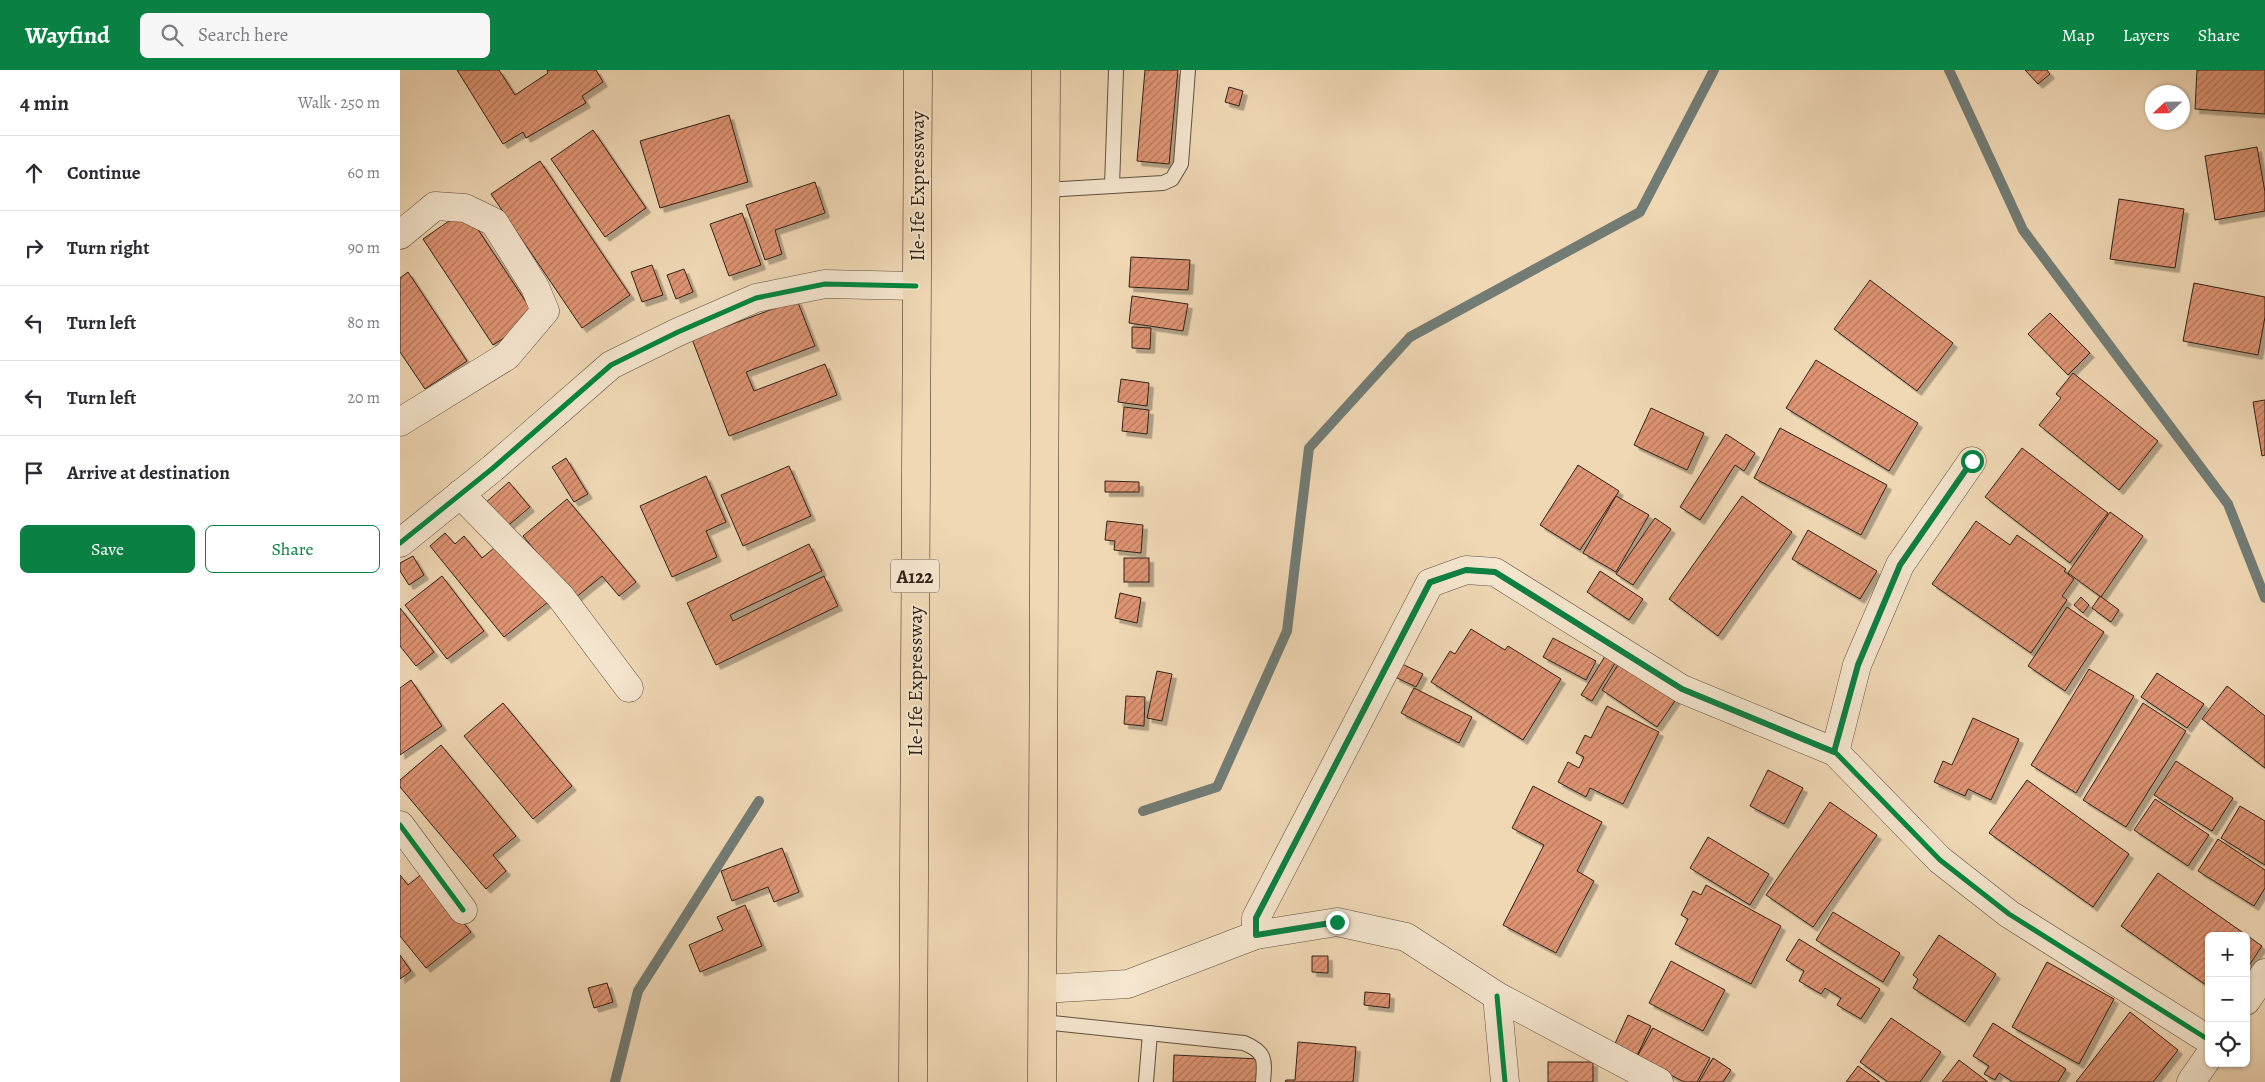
<!DOCTYPE html>
<html lang="en">
<head>
<meta charset="utf-8">
<style>
	body { margin:0; font-family:Alegreya,serif; background:#f7f7f7; color:#2b2b33 }
	.controls { position:absolute; right:15px; bottom:15px; display:grid; overflow:hidden; border-radius:8px; box-shadow:0 1px 4px #0004 }
	.controls button { width:45px; height:45px; display:grid; place-items:center; padding:0; border:0; border-bottom:1px solid #e1e1e2; background:#fff; color:#2b2b33; font:25px sans-serif }
	.compass { position:absolute; left:1745px; top:15px; width:45px; height:45px; border-radius:50%; background:#fff; box-shadow:0 1px 4px #0004; rotate:248deg }
	.stop { position:absolute; width:15px; height:15px; margin:-11px; border:4px solid #0b8043; border-radius:50%; background:#fff }
	.stop.end { background:#0b8043; border-color:#fff; box-shadow:0 1px 5px #0008 }
	.list { margin:0; padding:0; list-style:none }
	h2 { display:flex; justify-content:space-between; align-items:center; height:65px; margin:0; padding:0 20px; font-size:21px }
	h2 small { font-size:16px; font-weight:400; color:#7c7c81 }
	.list li { display:grid; grid-template-columns:32px 1fr auto; gap:15px; align-items:center; box-sizing:border-box; height:75px; padding:0 20px; border-top:1px solid #e1e1e2 }
	.list b { display:block; font-size:19px; white-space:nowrap }
	.list em { font-size:16px; font-style:normal; color:#7c7c81 }
	.actions { display:flex; gap:10px; padding:15px 20px }
	.actions a { flex:1; padding:11px 0; border:1px solid #0b8043; border-radius:8px; text-align:center; font-size:18px; color:#0b8043 }
	.actions .main { background:#0b8043; color:#fff }
	.icon { flex:none; width:28px; height:28px; fill:none; stroke:currentColor; stroke-width:2; stroke-linecap:round; stroke-linejoin:round }
	.map { position:relative; flex:none; width:1865px; height:1012px; overflow:hidden }
	header { display:flex; align-items:center; gap:30px; box-sizing:border-box; height:70px; padding:0 25px; background:#0b8043; color:#fff }
	header strong { font-size:24px }
	nav { display:flex; gap:28px; margin-inline-start:auto; font-size:18px }
	.search { width:350px; height:45px; background:#f7f7f7; display:flex; align-items:center; gap:12px; box-sizing:border-box; padding:0 18px; border-radius:8px; color:#7c7c81; font-size:19px }
	main { display:flex }
	aside { flex:1; background:#fff }
	.map>svg:first-child { display:block }
	.lines { fill:none; stroke-linecap:round; stroke-linejoin:round }
	.stream { stroke:#727c75; stroke-width:10 }
	.building { fill:url(#building-hatch); stroke:#322115; filter:url(#shadow) }
	.service-casing { stroke:#624f3d; stroke-width:16 }
	.minor-casing { stroke:#624f3d; stroke-width:29 }
	.trunk-casing { stroke:#322115; stroke-width:29 }
	.service { stroke:#f5e6cf; stroke-width:14 }
	.minor { stroke:#f5e6cf; stroke-width:28 }
	.trunk { stroke:#f0d8b5; stroke-width:28 }
	.cycleway-casing { stroke:#f5e6cf; stroke-width:8 }
	.cycleway { stroke:#00873e; stroke-width:5 }
	.route { stroke:#0b8043; stroke-width:6 }
	.labels { text-anchor:middle; stroke-width:4; stroke-linejoin:round; paint-order:stroke }
	.shield { fill:#f5e6cf; stroke:#6c5c4d; stroke-width:1 }
	.shield-label { font-size:19px; font-weight:bold; fill:#322115 }
	.street-label { font-size:20px; fill:#322115; stroke:#f5e6cf }
</style>
</head>
<body>
<header>
<strong>Wayfind</strong>
<div class="search"><svg class="icon" aria-label="search" viewBox="0 0 24 24"><circle cx="10" cy="10" r="6"/><path d="M15 15l6 6"/></svg>Search here</div>
<nav><a>Map</a><a>Layers</a><a>Share</a></nav>
</header>
<main>
<aside>
<h2>4 min<small>Walk · 250 m</small></h2>
<ul class="list">
<li><svg class="icon" aria-label="ahead" viewBox="0 0 24 24"><path d="M12 20V5M6 11l6-6 6 6"/></svg><div><b>Continue</b></div><em>60 m</em></li>
<li><svg class="icon" aria-label="right" viewBox="0 0 24 24"><path d="M7 20v-9h11M14 6l5 5-5 5"/></svg><div><b>Turn right</b></div><em>90 m</em></li>
<li><svg class="icon" aria-label="left" viewBox="0 0 24 24"><path d="M17 20v-9H6M10 6l-5 5 5 5"/></svg><div><b>Turn left</b></div><em>80 m</em></li>
<li><svg class="icon" aria-label="left" viewBox="0 0 24 24"><path d="M17 20v-9H6M10 6l-5 5 5 5"/></svg><div><b>Turn left</b></div><em>20 m</em></li>
<li><svg class="icon" aria-label="arrive" viewBox="0 0 24 24"><path d="M6 21V4h12l-3 4 3 4H6"/></svg><div><b>Arrive at destination</b></div></li>
</ul>
<div class="actions"><a class="main">Save</a><a>Share</a></div>
</aside>
<div class="map">
<svg width="1865" height="1012" viewBox="0 0 1865 1012">
	<defs>
		<pattern id="building-hatch" width="6" height="6" patternUnits="userSpaceOnUse" patternTransform="scale(1.25)"><rect width="6" height="6" fill="#df9473"/><path d="M-1 1l2-2M0 6l6-6M5 7l2-2" fill="none" stroke="#b5785d"/></pattern>
		<filter id="shadow"><feDropShadow dx="4.5" dy="4.5" stdDeviation="0" flood-color="#0004"/></filter>
	</defs>
	<rect width="100%" height="100%" fill="#f0d8b5"/>
	<filter id="stains"><feTurbulence type="fractalNoise" baseFrequency=".004" numOctaves="4"/><feColorMatrix values="0 0 0 0 .2 0 0 0 0 .09 0 0 0 0 .02 0 0 0 .5 -.17"/></filter>
	<radialGradient id="worn" r=".72"><stop offset=".6" stop-color="#630" stop-opacity="0"/><stop offset="1" stop-color="#630" stop-opacity=".3"/></radialGradient>
	<g class="lines">
		<g class="stream">
			<path d="M 1549,0 L 1623,160 L 1828,434 L 1865,528"/>
			<path d="M 743,741 L 817,717 L 887,561 L 909,378 L 1010,267 L 1240,142 L 1314,0"/>
			<path d="M 215,1012 L 238,921 L 359,731"/>
		</g>
	</g>
	<g class="building">
		<path d="M 57,0 L 99,0 L 115,25 L 148,3 L 147,0 L 196,0 L 203,12 L 182,26 L 186,33 L 126,68 L 123,62 L 103,74 Z"/>
		<path d="M 745,0 L 778,0 L 769,94 L 737,91 Z"/>
		<path d="M 1625,0 L 1647,0 L 1650,4 L 1638,14 Z"/>
		<path d="M 1797,0 L 1865,0 L 1865,44 L 1795,39 Z"/>
		<path d="M 829,17 L 843,21 L 839,36 L 825,32 Z"/>
		<path d="M 329,45 L 348,112 L 260,138 L 240,71 Z"/>
		<path d="M 193,60 L 246,138 L 205,167 L 151,89 Z"/>
		<path d="M 1857,77 L 1865,122 L 1865,141 L 1815,150 L 1805,86 Z"/>
		<path d="M 140,91 L 230,225 L 182,258 L 91,124 Z"/>
		<path d="M 415,112 L 425,143 L 375,160 L 382,184 L 365,190 L 346,135 Z"/>
		<path d="M 1719,129 L 1784,139 L 1775,198 L 1710,189 Z"/>
		<path d="M 65,140 L 136,247 L 93,275 L 23,169 Z"/>
		<path d="M 342,143 L 361,195 L 329,206 L 310,154 Z"/>
		<path d="M 731,187 L 790,190 L 788,220 L 729,217 Z"/>
		<path d="M 252,195 L 263,225 L 242,232 L 231,202 Z"/>
		<path d="M 284,199 L 293,222 L 276,229 L 267,205 Z"/>
		<path d="M 8,202 L 67,291 L 25,319 L 0,282 L 0,208 Z"/>
		<path d="M 1470,210 L 1553,273 L 1517,321 L 1434,259 Z"/>
		<path d="M 1794,213 L 1865,227 L 1865,247 L 1858,285 L 1783,271 Z"/>
		<path d="M 732,226 L 788,234 L 783,261 L 729,253 Z"/>
		<path d="M 397,230 L 415,276 L 346,302 L 354,321 L 425,294 L 437,325 L 329,366 L 292,269 Z"/>
		<path d="M 1650,243 L 1690,283 L 1668,305 L 1628,264 Z"/>
		<path d="M 732,257 L 751,258 L 750,279 L 732,278 Z"/>
		<path d="M 1416,290 L 1518,353 L 1489,401 L 1386,338 Z"/>
		<path d="M 1673,303 L 1758,371 L 1719,420 L 1639,355 L 1661,328 L 1656,324 Z"/>
		<path d="M 721,309 L 749,313 L 747,336 L 718,332 Z"/>
		<path d="M 1865,330 L 1865,385 L 1862,386 L 1853,332 Z"/>
		<path d="M 724,337 L 749,340 L 747,364 L 722,361 Z"/>
		<path d="M 1251,338 L 1304,363 L 1287,400 L 1234,375 Z"/>
		<path d="M 1380,358 L 1487,415 L 1461,465 L 1354,408 Z"/>
		<path d="M 1326,364 L 1355,383 L 1344,401 L 1335,395 L 1300,450 L 1280,437 Z"/>
		<path d="M 1622,378 L 1708,443 L 1670,493 L 1585,427 Z"/>
		<path d="M 166,388 L 188,424 L 174,432 L 152,397 Z"/>
		<path d="M 1178,395 L 1219,421 L 1180,480 L 1140,455 Z"/>
		<path d="M 389,396 L 411,446 L 343,476 L 321,425 Z"/>
		<path d="M 306,406 L 326,452 L 306,461 L 317,487 L 272,507 L 240,436 Z"/>
		<path d="M 705,411 L 739,412 L 739,422 L 705,422 Z"/>
		<path d="M 109,412 L 130,437 L 104,459 L 83,435 Z"/>
		<path d="M 1216,426 L 1249,445 L 1216,502 L 1183,483 Z"/>
		<path d="M 1342,426 L 1392,462 L 1318,566 L 1269,529 Z"/>
		<path d="M 167,429 L 236,512 L 219,526 L 202,506 L 175,528 L 123,466 Z"/>
		<path d="M 1710,442 L 1743,466 L 1701,527 L 1668,503 Z"/>
		<path d="M 1255,448 L 1271,459 L 1233,515 L 1216,504 Z"/>
		<path d="M 707,451 L 743,455 L 741,483 L 714,480 L 715,471 L 705,470 Z"/>
		<path d="M 1576,451 L 1610,475 L 1617,465 L 1666,499 L 1664,501 L 1674,509 L 1662,526 L 1667,530 L 1631,583 L 1532,514 Z"/>
		<path d="M 1408,460 L 1477,501 L 1460,529 L 1392,489 Z"/>
		<path d="M 45,463 L 55,474 L 64,466 L 82,488 L 100,473 L 148,532 L 104,567 L 30,476 Z"/>
		<path d="M 409,474 L 422,501 L 330,545 L 333,551 L 424,506 L 438,536 L 316,595 L 287,533 Z"/>
		<path d="M 13,486 L 24,505 L 9,515 L 0,501 L 0,493 Z"/>
		<rect x="724" y="488" width="25" height="24"/>
		<path d="M 1200,501 L 1243,529 L 1229,550 L 1187,522 Z"/>
		<path d="M 42,506 L 84,561 L 47,589 L 5,535 Z"/>
		<path d="M 720,523 L 741,528 L 737,553 L 715,548 Z"/>
		<path d="M 1700,526 L 1719,540 L 1711,552 L 1692,538 Z"/>
		<path d="M 1681,527 L 1689,535 L 1683,543 L 1674,535 Z"/>
		<path d="M 1667,537 L 1704,562 L 1665,621 L 1628,596 Z"/>
		<path d="M 0,538 L 34,582 L 16,596 L 0,576 Z"/>
		<path d="M 1071,559 L 1105,580 L 1108,576 L 1161,609 L 1123,670 L 1031,612 L 1050,581 L 1055,584 Z"/>
		<path d="M 1153,568 L 1196,591 L 1186,610 L 1143,587 Z"/>
		<path d="M 1207,583 L 1217,590 L 1192,631 L 1181,625 Z"/>
		<path d="M 1221,590 L 1277,628 L 1257,657 L 1202,620 Z"/>
		<path d="M 1000,593 L 1023,604 L 1016,617 L 995,607 Z"/>
		<path d="M 1689,599 L 1734,626 L 1676,723 L 1631,695 Z"/>
		<path d="M 757,601 L 772,604 L 762,651 L 747,648 Z"/>
		<path d="M 1757,603 L 1804,634 L 1787,658 L 1741,627 Z"/>
		<path d="M 11,610 L 42,656 L 0,685 L 0,618 Z"/>
		<path d="M 1827,616 L 1865,646 L 1865,698 L 1802,649 Z"/>
		<path d="M 1014,618 L 1072,647 L 1059,673 L 1001,643 Z"/>
		<path d="M 726,626 L 745,627 L 744,656 L 724,654 Z"/>
		<path d="M 103,633 L 172,716 L 133,749 L 64,666 Z"/>
		<path d="M 1743,633 L 1786,661 L 1726,757 L 1683,730 Z"/>
		<path d="M 1207,636 L 1259,662 L 1223,734 L 1190,718 L 1186,727 L 1158,712 L 1168,692 L 1179,698 L 1184,687 L 1176,683 L 1185,665 L 1191,668 Z"/>
		<path d="M 1573,648 L 1619,669 L 1591,730 L 1568,719 L 1565,726 L 1534,712 L 1543,691 L 1552,695 Z"/>
		<path d="M 41,675 L 116,766 L 93,785 L 106,801 L 86,819 L 0,717 L 0,710 Z"/>
		<path d="M 1776,691 L 1833,728 L 1812,761 L 1754,725 Z"/>
		<path d="M 1368,700 L 1403,718 L 1384,754 L 1350,736 Z"/>
		<path d="M 1627,710 L 1729,784 L 1693,837 L 1589,763 Z"/>
		<path d="M 1133,716 L 1202,752 L 1177,801 L 1194,811 L 1156,883 L 1103,855 L 1144,775 L 1112,758 Z"/>
		<path d="M 1755,729 L 1809,765 L 1788,796 L 1734,760 Z"/>
		<path d="M 1430,732 L 1477,765 L 1413,857 L 1366,825 Z"/>
		<path d="M 1840,736 L 1865,751 L 1865,795 L 1821,768 Z"/>
		<path d="M 1308,767 L 1369,804 L 1350,835 L 1290,798 Z"/>
		<path d="M 1818,769 L 1865,800 L 1865,818 L 1854,836 L 1798,801 Z"/>
		<path d="M 382,778 L 399,822 L 374,832 L 368,817 L 332,831 L 321,801 Z"/>
		<path d="M 23,803 L 71,862 L 26,898 L 0,866 L 0,805 L 8,815 Z"/>
		<path d="M 1758,803 L 1862,876 L 1846,900 L 1846,866 L 1809,866 L 1809,917 L 1721,856 Z"/>
		<path d="M 1306,815 L 1381,856 L 1351,914 L 1275,874 L 1288,849 L 1281,845 L 1293,821 L 1301,825 Z"/>
		<path d="M 345,835 L 362,876 L 300,902 L 289,875 L 323,860 L 317,847 Z"/>
		<path d="M 1433,842 L 1500,883 L 1483,912 L 1416,870 Z"/>
		<path d="M 1539,865 L 1596,904 L 1565,952 L 1513,918 L 1518,909 L 1513,905 Z"/>
		<path d="M 1399,869 L 1480,919 L 1461,949 L 1437,935 L 1441,928 L 1425,918 L 1421,924 L 1399,911 L 1404,901 L 1386,890 Z"/>
		<path d="M 0,885 L 11,901 L 0,909 Z"/>
		<path d="M 912,886 L 928,886 L 928,903 L 912,902 Z"/>
		<path d="M 1271,891 L 1325,920 L 1303,961 L 1249,933 Z"/>
		<path d="M 1647,892 L 1714,929 L 1679,994 L 1612,957 Z"/>
		<path d="M 207,913 L 213,932 L 194,938 L 188,918 Z"/>
		<path d="M 965,922 L 990,924 L 989,938 L 964,935 Z"/>
		<path d="M 1730,942 L 1778,980 L 1753,1012 L 1676,1012 Z"/>
		<path d="M 1228,945 L 1251,956 L 1236,988 L 1213,978 Z"/>
		<path d="M 1491,948 L 1541,982 L 1520,1012 L 1488,1012 L 1460,992 Z"/>
		<path d="M 1593,953 L 1666,999 L 1658,1012 L 1613,1012 L 1599,1003 L 1595,1010 L 1584,1004 L 1589,996 L 1573,986 Z"/>
		<path d="M 1253,958 L 1310,988 L 1297,1012 L 1284,1012 L 1237,987 Z"/>
		<path d="M 898,972 L 956,977 L 953,1012 L 885,1012 L 886,1010 L 895,1010 Z"/>
		<path d="M 774,985 L 860,989 L 859,1012 L 773,1012 Z"/>
		<path d="M 1313,988 L 1331,1000 L 1323,1012 L 1299,1012 Z"/>
		<path d="M 1559,990 L 1588,1012 L 1542,1012 Z"/>
		<rect x="1148" y="992" width="45" height="20"/>
		<path d="M 1458,996 L 1480,1012 L 1446,1012 Z"/>
	</g>
	<g class="lines">
		<g class="service-casing">
			<g id="service">
				<path d="M 712,116 L 716,0"/>
				<path d="M 645,120 L 763,113 L 772,109 L 781,94 L 788,0"/>
				<path d="M 643,952 L 844,973 C 866,982 865,990 863,1012"/>
				<path d="M 746,1012 L 750,963"/>
			</g>
		</g>
		<g class="minor-casing">
			<g id="minor">
				<path d="M 0,165 L 35,136 L 65,138 L 94,152 L 135,217 L 145,241 L 107,286 L 0,352"/>
				<path d="M 60,424 L 160,526 L 229,618"/>
				<path d="M 0,473 L 93,398 L 211,295 L 278,262 L 356,228 L 425,214 L 516,216"/>
				<path d="M 1435,682 L 1457,595 L 1500,495 L 1572,391"/>
				<path d="M 0,755 L 63,840"/>
				<path d="M 856,865 L 856,848 L 1030,513 L 1066,500 L 1095,502 L 1282,619 L 1435,682 L 1540,790 L 1609,844 L 1809,970"/>
				<path d="M 643,919 L 728,914 L 856,865 L 937,852 L 1006,867 L 1097,926 L 1259,1012"/>
				<path d="M 1097,926 L 1105,1012"/>
				<path d="M 1846,931 L 1865,903"/>
				<path d="M 1791,1012 L 1809,986"/>
			</g>
		</g>
		<g class="trunk-casing">
			<g id="trunk">
				<path d="M 513,1012 L 518,0"/>
				<path d="M 642,1012 L 646,0"/>
			</g>
		</g>
		<use href="#service" class="service"/>
		<use href="#minor" class="minor"/>
		<use href="#trunk" class="trunk"/>
		<g class="cycleway-casing">
			<g id="cycleway">
				<path d="M 0,473 L 93,398 L 211,295 L 278,262 L 356,228 L 425,214 L 516,216"/>
				<path d="M 0,755 L 63,840"/>
				<path d="M 856,865 L 856,848 L 1030,513 L 1066,500 L 1095,502 L 1282,619 L 1435,682 L 1540,790 L 1609,844 L 1809,970"/>
				<path d="M 1097,926 L 1105,1012"/>
			</g>
		</g>
		<use href="#cycleway" class="cycleway"/>
	</g>
	<g class="lines">
		<path class="route" d="M 937,852 L 856,865 L 856,848 L 1030,512 L 1066,500 L 1095,502 L 1282,619 L 1434,682 L 1458,595 L 1500,495 L 1572,391"/>
	</g>
	<g class="labels">
		<rect class="shield" x="491" y="489.5" width="48" height="33" rx="4"/>
		<g class="shield-label">
			<text x="515" y="513">A122</text>
		</g>
		<g class="street-label">
			<text transform="translate(517 116) rotate(-90)" y="7">Ile-Ife Expressway</text>
			<text transform="translate(515 611) rotate(-90)" y="7">Ile-Ife Expressway</text>
		</g>
	</g>
	<rect width="100%" height="100%" filter="url(#stains)"/>
	<rect width="100%" height="100%" fill="url(#worn)"/>
</svg>
<div class="controls">
<button>+</button>
<button>−</button>
<button><svg class="icon" aria-label="locate" viewBox="0 0 24 24"><circle cx="12" cy="12" r="6"/><path d="M12 2v4M12 18v4M2 12h4M18 12h4"/></svg></button>
</div>
<svg class="compass" viewBox="-18 -18 36 36"><path d="M0-13l5 13h-10z" fill="#e53935"/><path d="M0 13l5-13h-10z" fill="#7c7c81"/></svg>
<div class="stop" style="left:1572px;top:391px"></div>
<div class="stop end" style="left:937px;top:852px"></div>
</div>
</main>
</body>
</html>
